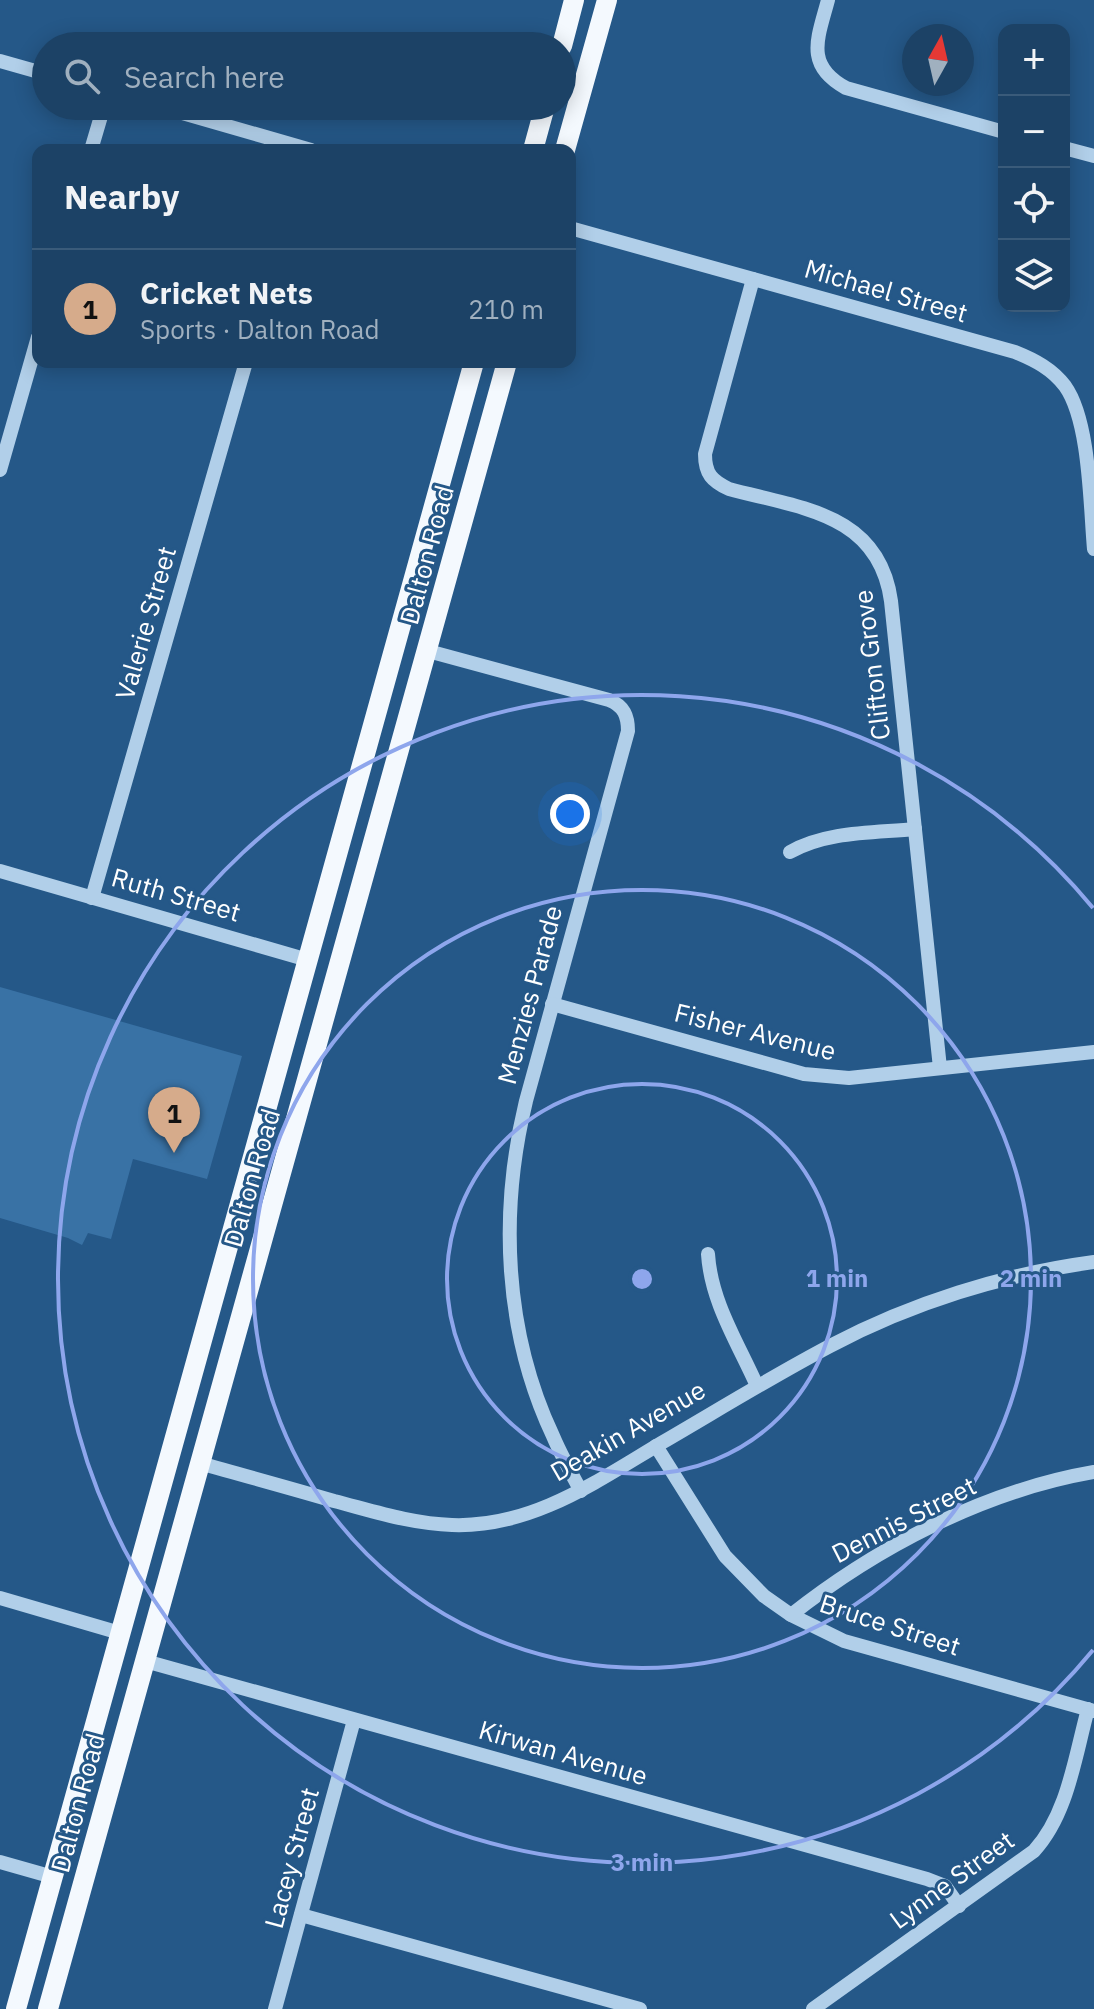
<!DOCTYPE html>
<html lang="en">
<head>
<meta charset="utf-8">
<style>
	body { margin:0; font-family:"IBM Plex Sans",sans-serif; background:#25496c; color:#f1f3f6 }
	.controls { position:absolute; right:24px; top:24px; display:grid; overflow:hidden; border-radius:16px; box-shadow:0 4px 20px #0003 }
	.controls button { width:72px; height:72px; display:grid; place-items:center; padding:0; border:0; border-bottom:2px solid #3a5b7a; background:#1c4266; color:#f1f3f6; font:40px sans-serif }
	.compass { position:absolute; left:902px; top:24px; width:72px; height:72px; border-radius:50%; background:#1c4266; box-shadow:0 4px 20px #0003; rotate:8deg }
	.you { position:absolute; left:570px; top:814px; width:28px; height:28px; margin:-20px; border:6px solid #fff; border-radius:50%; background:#1a73e8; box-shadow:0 0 0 12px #1a73e833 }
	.badge { display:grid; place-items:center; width:52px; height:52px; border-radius:50%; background:#d6ab8b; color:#111; font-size:26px; font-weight:700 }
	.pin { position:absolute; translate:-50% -66px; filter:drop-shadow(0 2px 4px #0008) }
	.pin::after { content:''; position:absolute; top:42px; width:28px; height:24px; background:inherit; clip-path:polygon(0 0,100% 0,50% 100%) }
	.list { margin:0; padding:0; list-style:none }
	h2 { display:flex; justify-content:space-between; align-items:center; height:104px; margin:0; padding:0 32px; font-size:34px }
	h2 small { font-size:26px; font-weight:400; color:#a0b0bf }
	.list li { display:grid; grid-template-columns:52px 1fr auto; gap:24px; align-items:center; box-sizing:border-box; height:120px; padding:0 32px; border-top:2px solid #3a5b7a }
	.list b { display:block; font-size:30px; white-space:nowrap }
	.list p { margin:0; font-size:26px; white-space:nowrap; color:#a0b0bf }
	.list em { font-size:26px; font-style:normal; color:#a0b0bf }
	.icon { flex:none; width:44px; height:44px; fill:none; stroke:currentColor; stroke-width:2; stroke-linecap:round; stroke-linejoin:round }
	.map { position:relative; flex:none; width:1094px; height:2009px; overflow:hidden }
	.search { position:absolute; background:#1c4266; box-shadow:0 4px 20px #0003; left:32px; top:32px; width:544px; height:88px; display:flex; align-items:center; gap:20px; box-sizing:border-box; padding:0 28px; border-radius:44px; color:#a0b0bf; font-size:30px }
	.panel { position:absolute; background:#1c4266; box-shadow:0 4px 20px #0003; left:32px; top:144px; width:544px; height:224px; border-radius:16px }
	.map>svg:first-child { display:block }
	.green { fill:#3972a5 }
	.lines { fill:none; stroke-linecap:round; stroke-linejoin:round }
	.minor { stroke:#b1cfe9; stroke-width:14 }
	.major { stroke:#f4f9fe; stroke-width:20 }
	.ring { fill:none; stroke:#8ea6ec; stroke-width:4 }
	.labels { text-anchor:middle; stroke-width:6; stroke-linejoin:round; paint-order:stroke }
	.street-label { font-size:26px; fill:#fff; stroke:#255888 }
	.centre { fill:#8ea6ec; stroke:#255888; stroke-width:4 }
	.ring-label { font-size:24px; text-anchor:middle; font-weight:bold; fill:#8ea6ec; stroke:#255888; stroke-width:6; stroke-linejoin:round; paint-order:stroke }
</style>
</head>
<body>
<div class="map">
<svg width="1094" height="2009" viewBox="0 0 1094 2009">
	<rect width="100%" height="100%" fill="#255888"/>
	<path class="green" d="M 0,987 L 242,1056 L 207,1179 L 133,1159 L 111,1239 L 88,1233 L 82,1245 L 68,1238 L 0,1218 Z"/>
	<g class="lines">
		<g class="minor">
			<path d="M 828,0 C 818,38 804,65 846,88 L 1004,132"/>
			<path d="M 0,61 L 46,74"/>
			<path d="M 158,106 L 311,150"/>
			<path d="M 1064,148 L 1094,156"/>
			<path d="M 91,150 L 104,106"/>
			<path d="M 570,228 L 1015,352 C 1035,360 1052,369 1065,386 C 1090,421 1090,505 1094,549"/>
			<path d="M 753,279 L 705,454 C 705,474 712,481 729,489 C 800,508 879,513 891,601 L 940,1068"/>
			<path d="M 0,470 L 38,337"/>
			<path d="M 428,651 L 609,700 C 624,706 628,716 628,731 L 526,1101 C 499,1212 504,1332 553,1436 C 561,1455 571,1473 581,1491"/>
			<path d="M 790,852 C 827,831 874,833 915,829"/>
			<path d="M 0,871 L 308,960"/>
			<path d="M 92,898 L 246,362"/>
			<path d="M 552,1004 L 804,1074 L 849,1078 L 1094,1052"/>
			<path d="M 708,1254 C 711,1302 738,1343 757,1386"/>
			<path d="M 656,1446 L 725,1556 L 764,1596 L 791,1615 L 844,1641 L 1094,1711"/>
			<path d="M 200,1463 C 245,1476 290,1488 334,1501 C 373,1511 412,1524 452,1525 C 532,1528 597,1481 663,1442 C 718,1410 773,1376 830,1346 C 911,1303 1004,1274 1094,1262"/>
			<path d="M 0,1598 L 120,1633"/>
			<path d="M 791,1615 C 877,1547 984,1491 1094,1472"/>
			<path d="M 145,1661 L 927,1879 L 945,1886 L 959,1906"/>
			<path d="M 0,1862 L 53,1877"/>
			<path d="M 301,1915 L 640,2009"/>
			<path d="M 275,2009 L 354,1720"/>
			<path d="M 813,2009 L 1034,1851 C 1068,1814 1075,1756 1088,1709"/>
		</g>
		<g class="major">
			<path d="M 562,46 L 574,0"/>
			<path d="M 533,150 L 545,106"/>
			<path d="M 565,150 L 607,0"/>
			<path d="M 16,2009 L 474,362"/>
			<path d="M 48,2009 L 507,362"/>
		</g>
	</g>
	<g class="ring">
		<circle cx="642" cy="1279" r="195"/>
		<circle cx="642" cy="1279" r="389"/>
		<path d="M1093 1650A584 584 0 1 1 1093 908"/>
	</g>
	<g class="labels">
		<g class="street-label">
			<text transform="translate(886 291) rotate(16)" y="9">Michael Street</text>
			<text transform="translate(427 555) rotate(-75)" y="9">Dalton Road</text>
			<text transform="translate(146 623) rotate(-74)" y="9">Valerie Street</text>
			<text transform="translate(872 665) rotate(-97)" y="9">Clifton Grove</text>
			<text transform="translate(176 895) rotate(16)" y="9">Ruth Street</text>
			<text transform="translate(530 995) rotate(-75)" y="9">Menzies Parade</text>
			<text transform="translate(755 1032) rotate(14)" y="9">Fisher Avenue</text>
			<text transform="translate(252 1178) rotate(-74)" y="9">Dalton Road</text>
			<text transform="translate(628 1431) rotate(-30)" y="9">Deakin Avenue</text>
			<text transform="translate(904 1520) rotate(-27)" y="9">Dennis Street</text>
			<text transform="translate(890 1625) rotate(18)" y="9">Bruce Street</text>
			<text transform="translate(563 1753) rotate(16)" y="9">Kirwan Avenue</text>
			<text transform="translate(78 1803) rotate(-75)" y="9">Dalton Road</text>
			<text transform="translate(292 1858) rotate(-75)" y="9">Lacey Street</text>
			<text transform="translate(952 1880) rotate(-36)" y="9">Lynne Street</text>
		</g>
	</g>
	<circle cx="642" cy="1279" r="12" class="centre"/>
	<g class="ring-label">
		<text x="837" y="1287">1 min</text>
		<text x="1031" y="1287">2 min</text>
		<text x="642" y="1871">3 min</text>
	</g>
</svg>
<div class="controls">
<button>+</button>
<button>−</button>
<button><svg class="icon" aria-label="locate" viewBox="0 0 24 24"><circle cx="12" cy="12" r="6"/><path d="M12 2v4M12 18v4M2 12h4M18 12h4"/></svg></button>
<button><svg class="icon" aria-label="layers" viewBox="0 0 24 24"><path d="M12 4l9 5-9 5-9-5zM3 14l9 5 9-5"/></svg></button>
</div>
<svg class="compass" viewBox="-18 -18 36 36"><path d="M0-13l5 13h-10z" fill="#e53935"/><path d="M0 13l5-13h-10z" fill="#a0b0bf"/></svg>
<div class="you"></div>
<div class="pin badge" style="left:174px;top:1153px">1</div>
<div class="search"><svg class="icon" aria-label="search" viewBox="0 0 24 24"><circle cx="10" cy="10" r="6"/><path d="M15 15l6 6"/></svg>Search here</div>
<section class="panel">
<h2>Nearby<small></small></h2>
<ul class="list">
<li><span class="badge">1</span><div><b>Cricket Nets</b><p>Sports · Dalton Road</p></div><em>210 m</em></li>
</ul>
</section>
</div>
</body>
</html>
